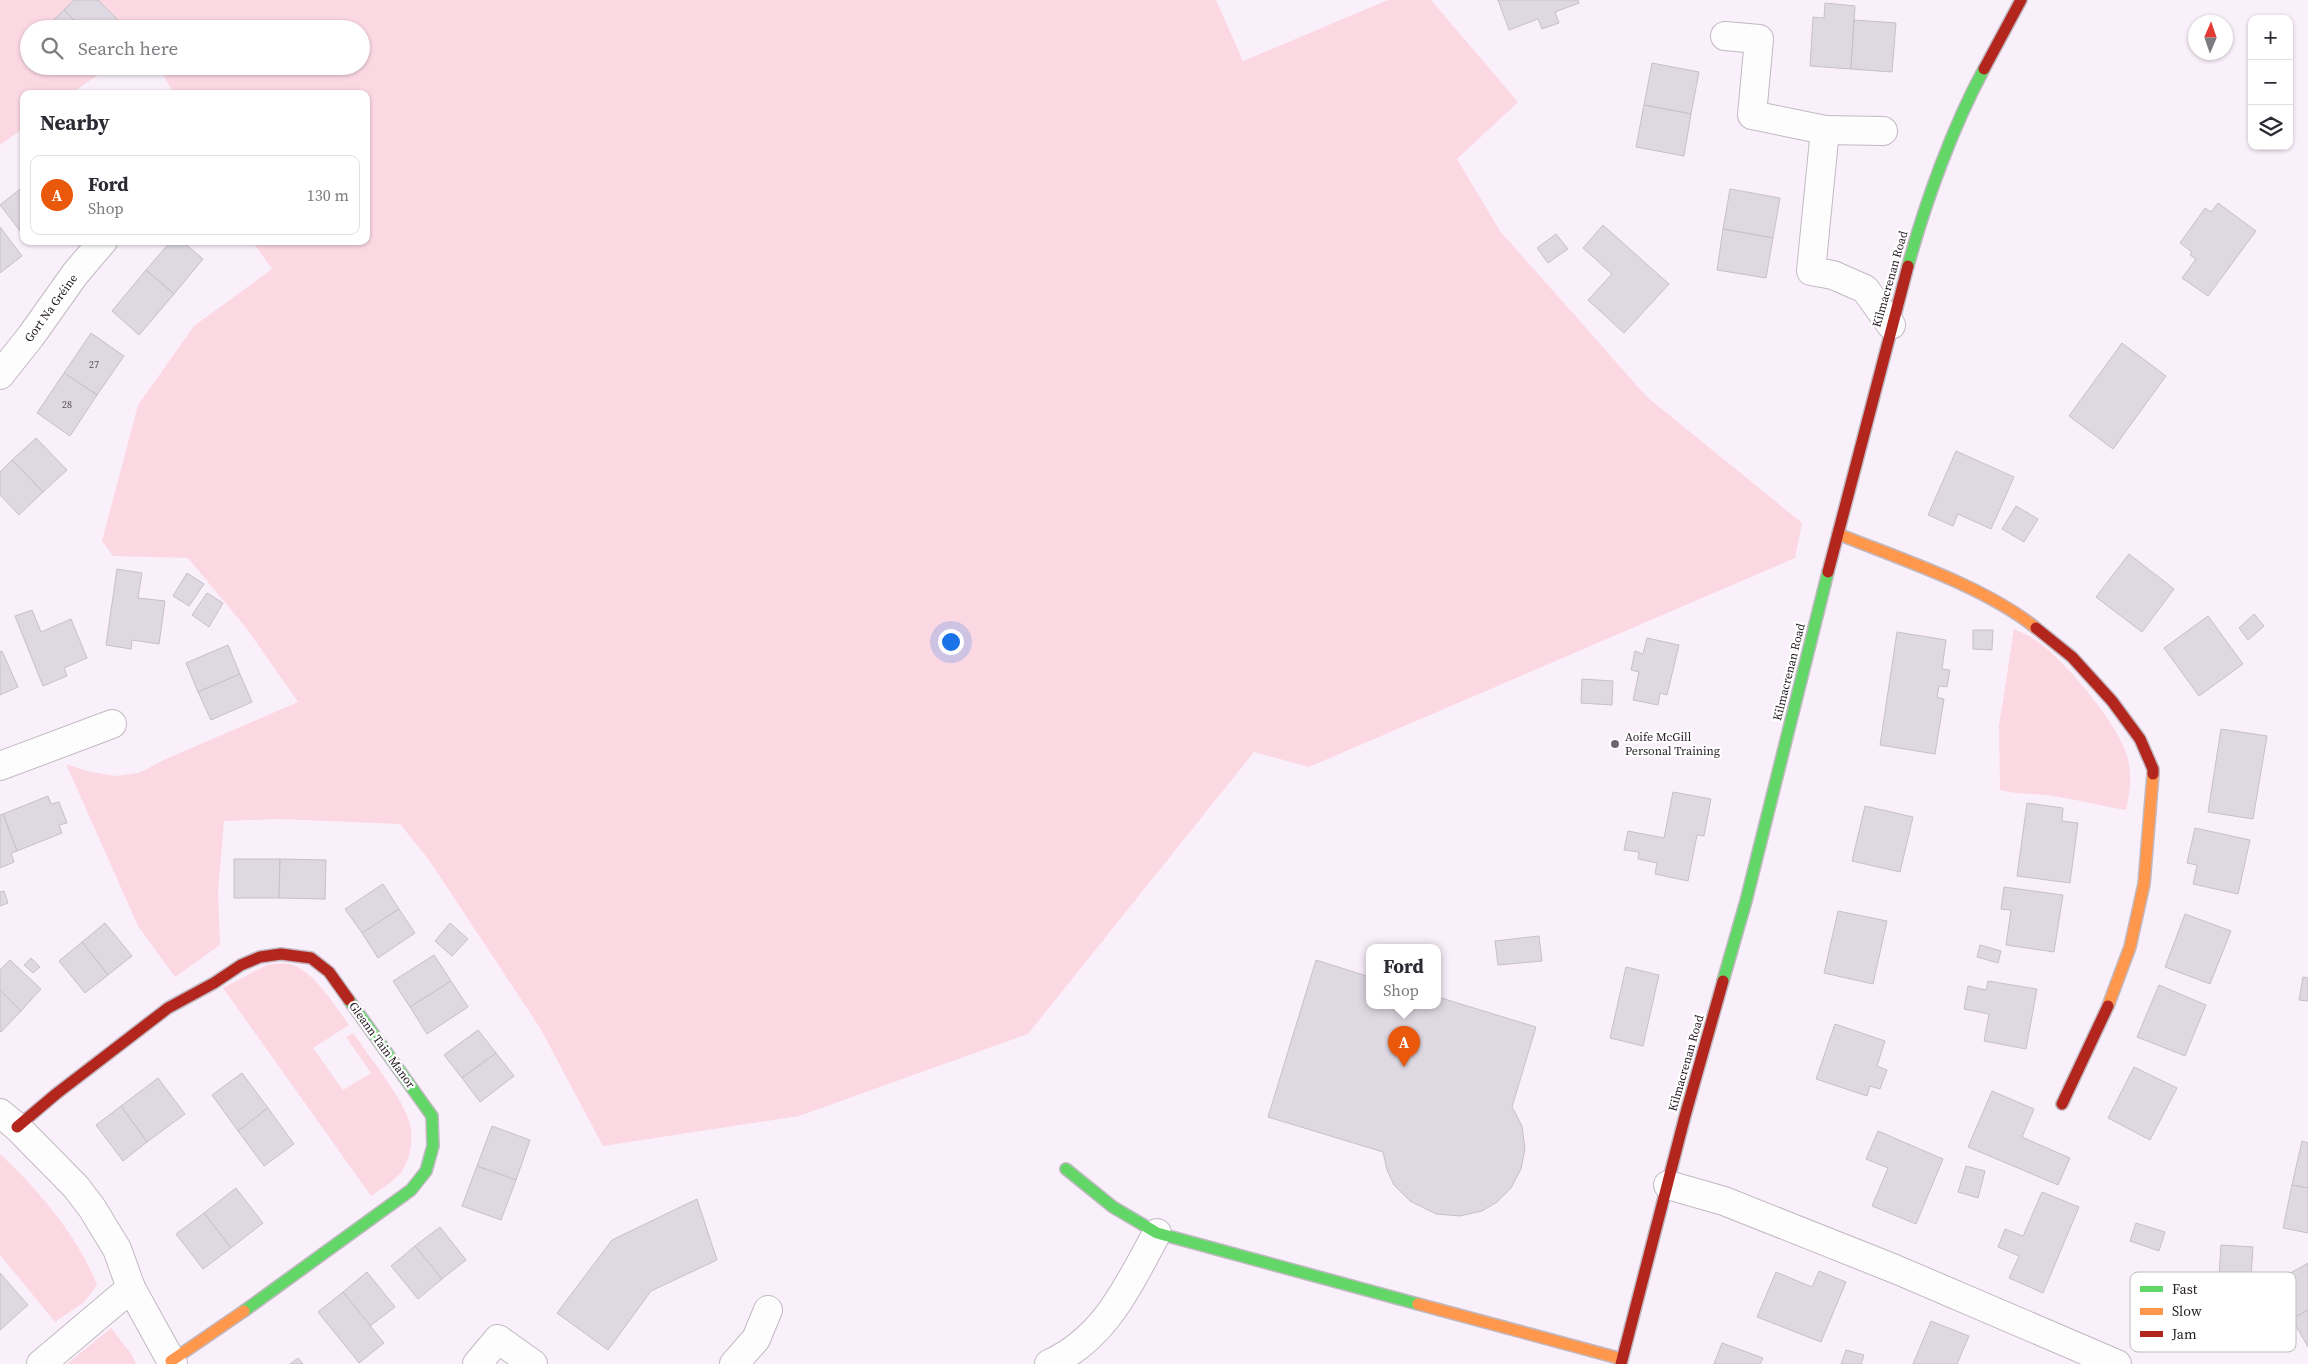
<!DOCTYPE html>
<html lang="en">
<head>
<meta charset="utf-8">
<style>
	body { margin:0; font-family:"Source Serif 4",serif; background:#f7f7f7; color:#2b2b33 }
	.controls { position:absolute; right:15px; top:15px; display:grid; overflow:hidden; border-radius:10px; box-shadow:0 1px 4px #0004 }
	.controls button { width:45px; height:45px; display:grid; place-items:center; padding:0; border:0; border-bottom:1px solid #e1e1e2; background:#fff; color:#2b2b33; font:25px sans-serif }
	.compass { position:absolute; left:2188px; top:15px; width:45px; height:45px; border-radius:50%; background:#fff; box-shadow:0 1px 4px #0004; rotate:2deg }
	.you { position:absolute; left:950px; top:641px; width:18px; height:18px; margin:-12px; border:4px solid #fff; border-radius:50%; background:#1a73e8; box-shadow:0 0 0 8px #1a73e833 }
	.badge { display:grid; place-items:center; width:32px; height:32px; border-radius:50%; background:#ea580c; color:#fff; font-size:16px; font-weight:700 }
	.pin { position:absolute; translate:-50% -41px; filter:drop-shadow(0 1px 2px #0008) }
	.pin::after { content:''; position:absolute; top:26px; width:18px; height:15px; background:inherit; clip-path:polygon(0 0,100% 0,50% 100%) }
	.popup { position:absolute; left:1366px; top:944px; width:75px; height:65px; box-sizing:border-box; display:grid; place-content:center; border-radius:10px; background:#fff; filter:drop-shadow(0 1px 4px #0005); font-size:16px; white-space:nowrap; color:#7c7c81 }
	.popup b { font-size:19px; color:#2b2b33 }
	.popup::after { content:''; position:absolute; left:50%; top:100%; margin-left:-10px; border:10px solid transparent; border-top-color:#fff }
	.list { margin:0; padding:0; list-style:none }
	h2 { display:flex; justify-content:space-between; align-items:center; height:65px; margin:0; padding:0 20px; font-size:21px }
	h2 small { font-size:16px; font-weight:400; color:#7c7c81 }
	.list li { display:grid; grid-template-columns:32px 1fr auto; gap:15px; align-items:center; box-sizing:border-box; height:80px; margin:0 10px 10px; padding:0 10px; border:1px solid #e1e1e2; border-radius:10px }
	.list b { display:block; font-size:19px; white-space:nowrap }
	.list p { margin:0; font-size:16px; white-space:nowrap; color:#7c7c81 }
	.list em { font-size:16px; font-style:normal; color:#7c7c81 }
	.icon { flex:none; width:28px; height:28px; fill:none; stroke:currentColor; stroke-width:2; stroke-linecap:round; stroke-linejoin:round }
	.map { position:relative; flex:none; width:2308px; height:1364px; overflow:hidden }
	.search { position:absolute; background:#fff; box-shadow:0 1px 4px #0004; left:20px; top:20px; width:350px; height:55px; display:flex; align-items:center; gap:12px; box-sizing:border-box; padding:0 18px; border-radius:28px; color:#7c7c81; font-size:19px }
	.panel { position:absolute; background:#fff; box-shadow:0 1px 4px #0004; left:20px; top:90px; width:350px; height:155px; border-radius:10px }
	.map>svg:first-child { display:block }
	.green { fill:#fcd8e3 }
	.building { fill:#ded8e2; stroke:#c6c0ca }
	.lines { fill:none; stroke-linecap:round; stroke-linejoin:round }
	.street-casing { stroke:#c1b9c2; stroke-width:30 }
	.fast-casing { stroke:#c1b9c2; stroke-width:14 }
	.slow-casing { stroke:#c1b9c2; stroke-width:14 }
	.jam-casing { stroke:#c1b9c2; stroke-width:14 }
	.street { stroke:#fefdfe; stroke-width:28 }
	.fast { stroke:#63d668; stroke-width:11 }
	.slow { stroke:#ff974d; stroke-width:11 }
	.jam { stroke:#b3261e; stroke-width:11 }
	.poi-dot { fill:#6e666f; stroke:#fff; stroke-width:2 }
	.labels { text-anchor:middle; stroke-width:4.5; stroke-linejoin:round; paint-order:stroke }
	.number-label { font-size:10px; fill:#544c55 }
	.street-label { font-size:12px; fill:#231b23; stroke:#fff }
	.poi-label { font-size:12px; fill:#231b23; stroke:#fff; text-anchor:start }
	.key { fill:#fff; stroke:#bdbbbd; stroke-width:1 }
	.key-label { font-size:14px; fill:#231b23 }
</style>
</head>
<body>
<div class="map">
<svg width="2308" height="1364" viewBox="0 0 2308 1364">
	<rect width="100%" height="100%" fill="#faf0fb"/>
	<g class="green">
		<path d="M 0,0 L 1216,0 L 1243,61 L 1388,0 L 1431,0 L 1518,102 L 1457,159 L 1500,231 L 1647,397 L 1802,523 L 1795,558 L 1309,767 L 1254,752 L 1028,1034 L 799,1116 L 603,1146 L 540,1028 L 429,860 L 400,824 L 278,819 L 224,821 L 218,892 L 220,945 L 175,977 L 138,926 L 66,764 L 90,772 L 116,776 L 139,773 L 166,759 L 298,702 L 247,629 L 188,558 L 113,556 L 102,541 L 138,405 L 194,326 L 272,269 L 252,241 L 366,241 L 366,94 L 174,94 L 158,66 L 361,66 L 361,29 L 29,29 L 29,66 L 110,66 L 71,94 L 24,94 L 24,128 L 0,145 Z"/>
		<path d="M 2014,629 C 2026,634 2037,640 2047,649 C 2072,670 2125,732 2129,764 C 2132,779 2129,796 2126,810 C 2102,806 2078,800 2054,796 C 2036,793 2018,795 2000,790 L 1999,726 Z"/>
		<path d="M 269,964 C 275,964 282,963 289,964 C 313,969 335,1006 349,1025 L 313,1048 L 343,1090 L 371,1073 L 346,1037 L 353,1033 C 367,1053 406,1103 410,1124 C 413,1138 411,1153 405,1166 C 399,1179 382,1188 371,1196 L 223,988 Z"/>
		<path d="M 0,1154 C 37,1188 79,1238 97,1285 L 84,1302 L 55,1322 L 0,1255 Z"/>
		<path d="M 111,1328 L 132,1355 L 136,1364 L 67,1364 Z"/>
	</g>
	<g class="building">
		<path d="M 74,0 L 98,0 L 119,21 L 112,29 L 82,29 L 64,10 Z"/>
		<path d="M 1498,0 L 1578,0 L 1579,3 L 1555,12 L 1559,23 L 1542,29 L 1538,19 L 1509,30 Z"/>
		<path d="M 1825,3 L 1855,6 L 1851,69 L 1810,66 L 1813,17 L 1824,18 Z"/>
		<path d="M 64,10 L 82,29 L 44,29 Z"/>
		<path d="M 1854,20 L 1896,23 L 1892,72 L 1851,69 Z"/>
		<path d="M 1652,63 L 1699,72 L 1691,114 L 1644,105 Z"/>
		<path d="M 1644,105 L 1691,114 L 1684,156 L 1636,147 Z"/>
		<path d="M 24,186 L 24,236 L 0,205 Z"/>
		<path d="M 1730,189 L 1780,198 L 1773,238 L 1723,229 Z"/>
		<path d="M 2218,203 L 2256,231 L 2208,296 L 2182,278 L 2196,259 L 2190,255 L 2192,252 L 2180,243 L 2205,208 L 2211,212 Z"/>
		<path d="M 1603,225 L 1669,284 L 1624,333 L 1588,300 L 1612,274 L 1583,248 Z"/>
		<path d="M 0,227 L 22,256 L 0,273 Z"/>
		<path d="M 1723,229 L 1773,238 L 1766,278 L 1717,270 Z"/>
		<path d="M 1556,234 L 1568,249 L 1548,263 L 1537,248 Z"/>
		<path d="M 171,241 L 182,241 L 203,259 L 174,294 L 146,270 Z"/>
		<path d="M 146,270 L 174,294 L 139,335 L 112,311 Z"/>
		<path d="M 91,333 L 124,356 L 97,395 L 64,373 Z"/>
		<path d="M 2122,343 L 2166,376 L 2113,449 L 2069,416 Z"/>
		<path d="M 64,373 L 97,395 L 70,436 L 37,413 Z"/>
		<path d="M 36,438 L 67,470 L 43,492 L 12,460 Z"/>
		<path d="M 1956,451 L 2014,477 L 1991,529 L 1958,514 L 1953,526 L 1928,515 Z"/>
		<path d="M 12,460 L 43,492 L 19,515 L 0,495 L 0,472 Z"/>
		<path d="M 2016,506 L 2038,519 L 2024,542 L 2002,529 Z"/>
		<path d="M 2129,554 L 2174,589 L 2142,632 L 2096,597 Z"/>
		<path d="M 117,569 L 142,573 L 138,598 L 165,601 L 159,644 L 132,640 L 131,649 L 106,645 Z"/>
		<path d="M 187,573 L 204,584 L 189,606 L 173,596 Z"/>
		<path d="M 207,593 L 223,603 L 209,627 L 192,615 Z"/>
		<path d="M 32,610 L 41,632 L 71,619 L 87,658 L 64,668 L 67,676 L 43,686 L 15,616 Z"/>
		<path d="M 2254,614 L 2264,626 L 2248,640 L 2239,628 Z"/>
		<path d="M 2208,616 L 2243,664 L 2199,696 L 2164,648 Z"/>
		<path d="M 1973,630 L 1993,630 L 1992,650 L 1973,649 Z"/>
		<path d="M 1897,632 L 1946,640 L 1942,669 L 1950,670 L 1947,687 L 1939,686 L 1937,697 L 1944,699 L 1935,754 L 1880,745 Z"/>
		<path d="M 1647,638 L 1679,645 L 1667,695 L 1660,693 L 1658,705 L 1633,700 L 1639,672 L 1631,670 L 1635,651 L 1643,654 Z"/>
		<path d="M 228,645 L 240,674 L 198,692 L 186,663 Z"/>
		<path d="M 2,651 L 18,687 L 0,695 L 0,652 Z"/>
		<path d="M 240,674 L 252,702 L 211,720 L 198,692 Z"/>
		<path d="M 1582,679 L 1613,681 L 1612,705 L 1581,703 Z"/>
		<path d="M 2221,729 L 2267,736 L 2253,819 L 2208,812 Z"/>
		<path d="M 1673,792 L 1711,799 L 1704,836 L 1697,835 L 1688,881 L 1655,874 L 1657,863 L 1638,859 L 1639,852 L 1624,850 L 1628,831 L 1664,838 Z"/>
		<path d="M 48,796 L 51,804 L 59,802 L 67,823 L 59,825 L 62,833 L 17,851 L 3,814 Z"/>
		<path d="M 2027,803 L 2063,808 L 2062,821 L 2078,823 L 2070,883 L 2017,876 Z"/>
		<path d="M 1865,806 L 1913,817 L 1900,872 L 1852,861 Z"/>
		<path d="M 3,814 L 17,851 L 11,853 L 14,862 L 0,868 L 0,815 Z"/>
		<path d="M 2195,828 L 2250,840 L 2238,894 L 2193,884 L 2197,865 L 2187,863 Z"/>
		<path d="M 234,859 L 280,859 L 279,898 L 234,898 Z"/>
		<path d="M 280,859 L 326,860 L 325,899 L 279,898 Z"/>
		<path d="M 383,884 L 399,909 L 362,933 L 345,909 Z"/>
		<path d="M 2004,887 L 2063,895 L 2054,952 L 2006,945 L 2011,910 L 2001,909 Z"/>
		<path d="M 4,891 L 8,903 L 0,906 L 0,892 Z"/>
		<path d="M 399,909 L 415,933 L 378,958 L 362,933 Z"/>
		<path d="M 1838,911 L 1887,921 L 1873,984 L 1824,973 Z"/>
		<path d="M 2185,914 L 2231,931 L 2210,984 L 2165,967 Z"/>
		<path d="M 105,923 L 132,956 L 108,975 L 82,942 Z"/>
		<path d="M 450,923 L 468,939 L 452,956 L 435,941 Z"/>
		<path d="M 1539,936 L 1542,961 L 1498,965 L 1495,941 Z"/>
		<path d="M 82,942 L 108,975 L 85,993 L 59,961 Z"/>
		<path d="M 1980,945 L 2001,951 L 1998,963 L 1977,957 Z"/>
		<path d="M 434,955 L 451,981 L 410,1007 L 393,981 Z"/>
		<path d="M 31,958 L 40,967 L 33,973 L 24,965 Z"/>
		<path d="M 10,960 L 41,989 L 21,1011 L 0,990 L 0,970 Z"/>
		<path d="M 1316,960 L 1370,977 L 1370,1006 L 1438,1006 L 1438,997 L 1536,1027 L 1512,1107 L 1522,1126 L 1525,1149 L 1521,1169 L 1511,1188 L 1497,1202 L 1482,1211 L 1460,1216 L 1436,1214 L 1410,1201 L 1394,1185 L 1387,1170 L 1383,1152 L 1268,1117 Z"/>
		<path d="M 1626,967 L 1659,975 L 1643,1046 L 1610,1038 Z"/>
		<path d="M 2303,977 L 2308,978 L 2308,1001 L 2299,1000 Z"/>
		<path d="M 451,981 L 468,1007 L 427,1034 L 410,1007 Z"/>
		<path d="M 1988,981 L 2037,989 L 2026,1049 L 1984,1041 L 1989,1014 L 1964,1009 L 1968,986 L 1986,990 Z"/>
		<path d="M 2159,985 L 2206,1005 L 2185,1056 L 2137,1037 Z"/>
		<path d="M 0,990 L 21,1011 L 1,1032 L 0,1031 Z"/>
		<path d="M 1835,1024 L 1885,1041 L 1877,1066 L 1887,1070 L 1880,1089 L 1870,1086 L 1867,1096 L 1816,1079 Z"/>
		<path d="M 478,1030 L 496,1053 L 462,1078 L 444,1055 Z"/>
		<path d="M 496,1053 L 514,1076 L 480,1102 L 462,1078 Z"/>
		<path d="M 2134,1067 L 2177,1088 L 2150,1140 L 2108,1118 Z"/>
		<path d="M 242,1073 L 268,1108 L 238,1131 L 212,1095 Z"/>
		<path d="M 158,1078 L 185,1114 L 147,1142 L 121,1106 Z"/>
		<path d="M 1992,1091 L 2034,1109 L 2022,1137 L 2070,1158 L 2058,1185 L 1968,1147 Z"/>
		<path d="M 121,1106 L 147,1142 L 123,1161 L 96,1125 Z"/>
		<path d="M 268,1108 L 294,1144 L 264,1166 L 238,1131 Z"/>
		<path d="M 492,1126 L 530,1140 L 516,1180 L 477,1166 Z"/>
		<path d="M 1878,1131 L 1943,1159 L 1916,1224 L 1872,1206 L 1888,1168 L 1866,1159 Z"/>
		<path d="M 2302,1141 L 2308,1143 L 2308,1188 L 2292,1185 Z"/>
		<path d="M 477,1166 L 516,1180 L 501,1220 L 462,1206 Z"/>
		<path d="M 1966,1166 L 1985,1171 L 1978,1198 L 1958,1192 Z"/>
		<path d="M 2292,1185 L 2308,1188 L 2308,1233 L 2283,1228 Z"/>
		<path d="M 236,1188 L 263,1223 L 231,1248 L 204,1213 Z"/>
		<path d="M 2042,1192 L 2079,1207 L 2043,1293 L 2009,1278 L 2019,1256 L 1998,1247 L 2005,1229 L 2023,1236 Z"/>
		<path d="M 697,1199 L 717,1260 L 651,1291 L 608,1350 L 557,1313 L 612,1240 Z"/>
		<path d="M 204,1213 L 231,1248 L 203,1269 L 176,1234 Z"/>
		<path d="M 2136,1223 L 2165,1232 L 2159,1251 L 2130,1241 Z"/>
		<path d="M 440,1227 L 466,1260 L 442,1279 L 415,1246 Z"/>
		<path d="M 2221,1245 L 2253,1247 L 2251,1278 L 2219,1276 Z"/>
		<path d="M 415,1246 L 442,1279 L 418,1299 L 391,1266 Z"/>
		<path d="M 2308,1263 L 2308,1310 L 2292,1319 L 2273,1283 Z"/>
		<path d="M 1819,1271 L 1846,1282 L 1821,1342 L 1757,1317 L 1776,1272 L 1812,1287 Z"/>
		<path d="M 367,1272 L 395,1307 L 370,1326 L 343,1292 Z"/>
		<path d="M 0,1273 L 28,1305 L 0,1330 Z"/>
		<path d="M 343,1292 L 384,1343 L 359,1363 L 318,1312 Z"/>
		<path d="M 2308,1310 L 2308,1347 L 2292,1319 Z"/>
		<path d="M 1931,1321 L 1969,1336 L 1957,1364 L 1913,1364 Z"/>
		<path d="M 1722,1343 L 1763,1358 L 1760,1364 L 1714,1364 Z"/>
		<path d="M 1846,1350 L 1864,1355 L 1861,1364 L 1841,1364 Z"/>
		<path d="M 298,1358 L 303,1364 L 290,1364 Z"/>
	</g>
	<g class="lines">
		<g class="street-casing">
			<g id="street">
				<path d="M 1725,36 L 1759,39 L 1752,115 L 1825,130 L 1811,271 L 1833,275 L 1865,289 L 1891,325"/>
				<path d="M 1825,130 L 1883,131"/>
				<path d="M 0,375 L 31,336 L 75,274 L 103,241"/>
				<path d="M 0,766 L 112,724"/>
				<path d="M 0,1113 L 17,1127 L 76,1187 L 92,1208 L 117,1249 L 131,1288 L 173,1364"/>
				<path d="M 1668,1185 L 1724,1201 L 1895,1269 L 2117,1364"/>
				<path d="M 41,1364 L 131,1288"/>
				<path d="M 477,1364 L 498,1339 L 533,1364"/>
				<path d="M 734,1364 L 756,1339 L 768,1310"/>
				<path d="M 1049,1364 C 1107,1337 1128,1285 1157,1233"/>
			</g>
		</g>
		<g class="fast-casing">
			<g id="fast">
				<path d="M 1908,266 C 1925,203 1953,126 1984,69"/>
				<path d="M 1723,981 L 1746,901 L 1828,572"/>
				<path d="M 1066,1169 L 1113,1207 L 1157,1233 L 1418,1304"/>
				<path d="M 244,1311 L 411,1190 L 426,1171 L 433,1146 L 432,1116 L 349,1000"/>
			</g>
		</g>
		<g class="slow-casing">
			<g id="slow">
				<path d="M 1838,534 C 1900,559 1984,586 2036,628"/>
				<path d="M 2108,1006 L 2130,947 L 2144,884 L 2153,774"/>
				<path d="M 1418,1304 L 1622,1359"/>
				<path d="M 171,1361 L 244,1311"/>
			</g>
		</g>
		<g class="jam-casing">
			<g id="jam">
				<path d="M 1984,69 L 2021,0"/>
				<path d="M 1828,572 L 1908,266"/>
				<path d="M 2036,628 L 2072,657 L 2112,701 L 2140,739 L 2153,769 L 2153,774"/>
				<path d="M 2062,1104 L 2108,1006"/>
				<path d="M 17,1127 L 56,1094 L 168,1008 L 214,983 L 241,965 L 260,957 L 281,954 L 311,958 L 329,972 L 349,1000"/>
				<path d="M 1621,1364 L 1685,1116 L 1723,981"/>
			</g>
		</g>
		<use href="#street" class="street"/>
		<use href="#fast" class="fast"/>
		<use href="#slow" class="slow"/>
		<use href="#jam" class="jam"/>
	</g>
	<circle class="poi-dot" cx="1615" cy="744" r="5"/>
	<g class="labels">
		<g class="number-label">
			<text x="94" y="368">27</text>
			<text x="67" y="408">28</text>
		</g>
		<g class="street-label">
			<text transform="translate(1890 279) rotate(-74)" y="4">Kilmacrenan Road</text>
			<text transform="translate(51 308) rotate(-54)" y="4">Gort Na Gréine</text>
			<text transform="translate(1789 672) rotate(-76)" y="4">Kilmacrenan Road</text>
			<text transform="translate(382 1045) rotate(54)" y="4">Gleann Tain Manor</text>
			<text transform="translate(1686 1063) rotate(-74)" y="4">Kilmacrenan Road</text>
		</g>
		<g class="poi-label">
			<text x="1625" y="741">Aoife McGill<tspan x="1625" dy="14">Personal Training</tspan></text>
		</g>
	</g>
	<rect x="2130" y="1272" width="166" height="80" rx="8" class="key"/>
	<rect x="2140" y="1286" width="23" height="6" fill="#63d668"/>
	<rect x="2140" y="1308" width="23" height="7" fill="#ff974d"/>
	<rect x="2140" y="1331" width="23" height="6" fill="#b3261e"/>
	<g class="key-label">
		<text x="2172" y="1294">Fast</text>
		<text x="2172" y="1316">Slow</text>
		<text x="2172" y="1339">Jam</text>
	</g>
</svg>
<div class="controls">
<button>+</button>
<button>−</button>
<button><svg class="icon" aria-label="layers" viewBox="0 0 24 24"><path d="M12 4l9 5-9 5-9-5zM3 14l9 5 9-5"/></svg></button>
</div>
<svg class="compass" viewBox="-18 -18 36 36"><path d="M0-13l5 13h-10z" fill="#e53935"/><path d="M0 13l5-13h-10z" fill="#7c7c81"/></svg>
<div class="you"></div>
<div class="pin badge" style="left:1404px;top:1067px">A</div>
<div class="popup"><b>Ford</b>Shop</div>
<div class="search"><svg class="icon" aria-label="search" viewBox="0 0 24 24"><circle cx="10" cy="10" r="6"/><path d="M15 15l6 6"/></svg>Search here</div>
<section class="panel">
<h2>Nearby<small></small></h2>
<ul class="list">
<li><span class="badge">A</span><div><b>Ford</b><p>Shop</p></div><em>130 m</em></li>
</ul>
</section>
</div>
</body>
</html>
